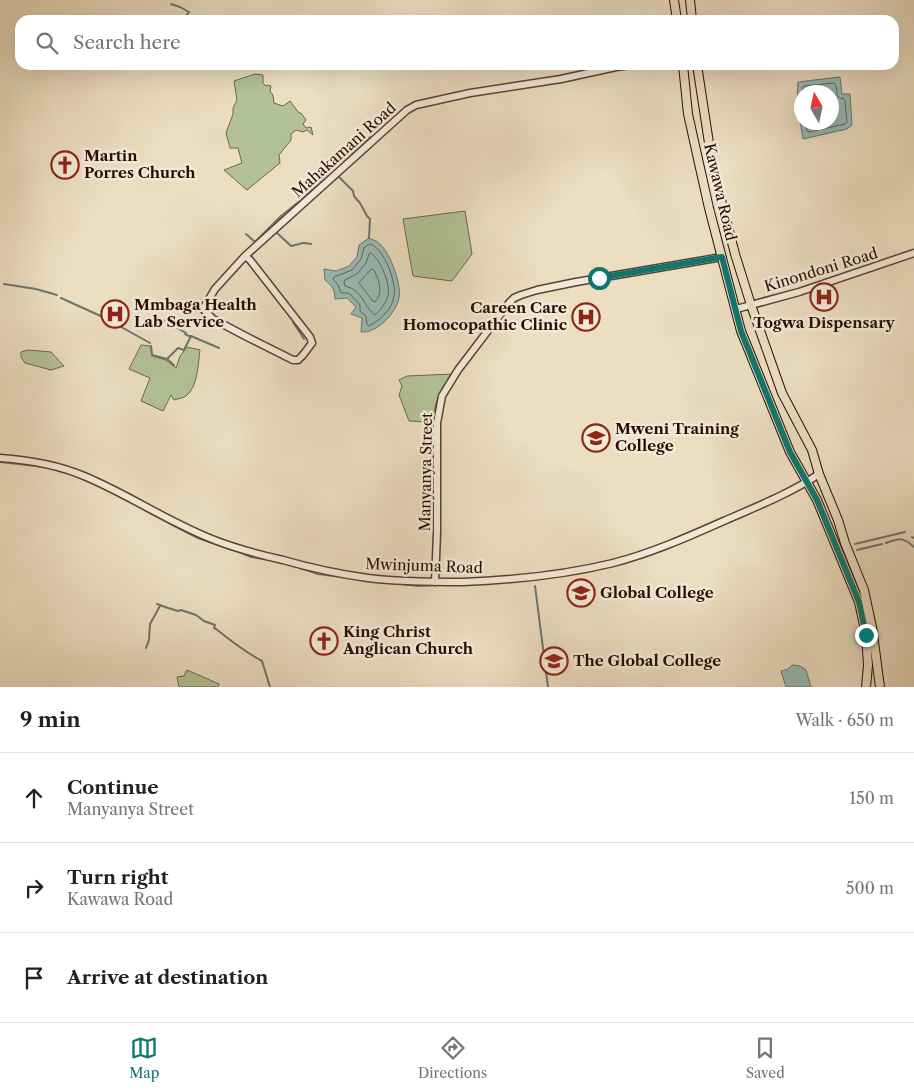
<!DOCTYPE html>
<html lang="en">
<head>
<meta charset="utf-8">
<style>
	body { margin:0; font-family:"Libre Caslon Text",serif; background:#f2f2f2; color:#222 }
	.compass { position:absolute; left:794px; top:85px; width:45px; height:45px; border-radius:50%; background:#fff; box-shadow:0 5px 20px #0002; rotate:351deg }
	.stop { position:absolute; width:15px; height:15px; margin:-11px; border:4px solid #0f766e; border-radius:50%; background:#fff }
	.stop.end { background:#0f766e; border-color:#fff; box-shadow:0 1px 5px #0008 }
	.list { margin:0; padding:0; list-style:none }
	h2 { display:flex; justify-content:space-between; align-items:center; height:65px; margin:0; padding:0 20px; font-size:21px }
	h2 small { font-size:16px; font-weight:400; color:#767676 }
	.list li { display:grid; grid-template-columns:32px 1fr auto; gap:15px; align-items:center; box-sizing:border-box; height:90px; padding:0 20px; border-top:1px solid #e0e0e0 }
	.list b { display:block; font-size:19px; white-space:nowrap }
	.list p { margin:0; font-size:16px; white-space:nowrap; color:#767676 }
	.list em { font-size:16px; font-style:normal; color:#767676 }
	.icon { flex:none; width:28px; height:28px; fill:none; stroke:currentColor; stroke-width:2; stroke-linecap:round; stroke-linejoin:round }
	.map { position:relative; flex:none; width:914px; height:687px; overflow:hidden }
	.search { position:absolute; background:#fff; box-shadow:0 5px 20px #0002; left:15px; right:15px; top:15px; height:55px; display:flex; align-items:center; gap:12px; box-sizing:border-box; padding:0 18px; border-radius:15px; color:#767676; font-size:19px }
	.sheet { height:335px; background:#fff }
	nav { display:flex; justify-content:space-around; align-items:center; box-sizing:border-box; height:70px; border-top:1px solid #e0e0e0; background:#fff; font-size:14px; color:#767676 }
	nav a { display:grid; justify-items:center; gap:2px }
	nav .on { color:#0f766e }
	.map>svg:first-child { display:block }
	.green { fill:#b3c296; stroke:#6e664c }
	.water { fill:#98bcb6; stroke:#6c756e; fill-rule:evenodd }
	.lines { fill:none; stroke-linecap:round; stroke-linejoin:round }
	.shore { stroke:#60645c; stroke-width:1 }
	.stream { stroke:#6c756e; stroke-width:2 }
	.tertiary-casing { stroke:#5a4032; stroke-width:9 }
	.primary-casing { stroke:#290b03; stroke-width:10 }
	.tertiary { stroke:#f2ead7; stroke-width:6 }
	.primary { stroke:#ebdec1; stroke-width:8 }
	.route { stroke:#0f766e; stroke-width:6 }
	.labels { text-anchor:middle; stroke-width:5; stroke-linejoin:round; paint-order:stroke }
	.street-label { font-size:15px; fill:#290b03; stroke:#f2ead7 }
	.poi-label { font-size:15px; font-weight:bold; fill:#290b03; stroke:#f2ead7; text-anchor:start }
</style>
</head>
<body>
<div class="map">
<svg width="914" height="687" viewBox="0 0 914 687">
	<rect width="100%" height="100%" fill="#ebdec1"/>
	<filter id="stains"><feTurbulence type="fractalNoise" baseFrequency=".004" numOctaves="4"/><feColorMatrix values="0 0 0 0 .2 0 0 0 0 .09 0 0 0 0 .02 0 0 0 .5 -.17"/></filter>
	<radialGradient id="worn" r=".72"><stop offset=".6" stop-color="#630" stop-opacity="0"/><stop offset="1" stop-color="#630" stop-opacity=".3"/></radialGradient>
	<g class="green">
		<path d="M 255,74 L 263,75 L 263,83 L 266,86 L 268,85 L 271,86 L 270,91 L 273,95 L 274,103 L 283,106 L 290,101 L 299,113 L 301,113 L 306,120 L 303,124 L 306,128 L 311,127 L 313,135 L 307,130 L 303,132 L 296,130 L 291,134 L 291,140 L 279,155 L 280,163 L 247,190 L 224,170 L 242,163 L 238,148 L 230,148 L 226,133 L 233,114 L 233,108 L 237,100 L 234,81 Z"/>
		<path d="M 465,211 L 472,254 L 452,281 L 413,276 L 403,219 Z"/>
		<path d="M 141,345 L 150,346 L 152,356 L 166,360 L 176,368 L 180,356 L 187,347 L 200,350 C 198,364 198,387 186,396 C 183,398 177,399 174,400 L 171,395 L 163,411 L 141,401 L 150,378 L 129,369 Z"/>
		<path d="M 28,350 L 51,352 L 64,366 L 51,370 L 25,363 L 21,357 L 21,352 Z"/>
		<path d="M 453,374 L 443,387 L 436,403 L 433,417 L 427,422 L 409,421 L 399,395 L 402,386 L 399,380 L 407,376 Z"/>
		<path d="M 187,670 L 219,684 L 218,687 L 179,687 L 177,677 L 184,676 Z"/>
	</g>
	<g class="water">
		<path d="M 840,77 L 842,94 L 850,94 L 852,125 L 847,129 L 803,139 L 797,101 L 798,82 ZM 802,92 L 832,92 L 832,122 L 802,122 Z"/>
		<path d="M 369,238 C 371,239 374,240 376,241 C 389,248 402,284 399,298 C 397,310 384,325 372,330 C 369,332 364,332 361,332 L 362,318 L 351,314 L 356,307 L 347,298 L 335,299 C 335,289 332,286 325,280 L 324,269 L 336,271 L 349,266 L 357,257 L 359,245 Z"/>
		<path d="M 792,665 C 797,665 802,666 806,670 L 811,687 L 786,687 L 781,671 L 788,669 Z"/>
	</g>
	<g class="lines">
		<g class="shore">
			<path d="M 803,92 L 803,88 L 804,86 L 834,83 C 840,89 832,97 844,99 L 845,101 L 847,122 L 845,124 L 809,132 L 807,131 L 806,122"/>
			<path d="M 370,244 C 384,248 397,283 394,296 C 392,310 380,320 369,326 L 367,324 L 366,316 L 360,311 L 360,305 L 351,295 L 348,293 L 341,293 L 338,285 L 333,279 L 334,277 L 352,270 L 361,259 L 364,248 Z"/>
			<path d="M 371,253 C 380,259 391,284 388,296 C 386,303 380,311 375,315 C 363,306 364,291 345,286 L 344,282 L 345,280 L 357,274 L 366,263 L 369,254 Z"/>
			<path d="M 372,269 L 374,270 C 379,281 384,292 375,302 L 373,301 L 359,283 Z"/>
		</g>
		<g class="stream">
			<path d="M 171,4 L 180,7 L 189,12 L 186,16 L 196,20"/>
			<path d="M 338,176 L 353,191 L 354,196 L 360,203 L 367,216 L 370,219 L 369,238"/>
			<path d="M 276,232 L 291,246 L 303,243"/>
			<path d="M 246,234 L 255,242 L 281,216 L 301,200 L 329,172 L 330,170 L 354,151 L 370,137"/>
			<path d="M 304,243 L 311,244"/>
			<path d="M 251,255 L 256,250"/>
			<path d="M 4,284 L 36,289 L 57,295"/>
			<path d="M 61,298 L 105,318 L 150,343"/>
			<path d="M 163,320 L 186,333 L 185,334 L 191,337 L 191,336"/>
			<path d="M 293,322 L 304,339"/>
			<path d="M 151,346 L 152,355 L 167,359 L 174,365"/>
			<path d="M 167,359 L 178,348 L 184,350 L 191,336 L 219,348"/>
			<path d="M 0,462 L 45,467"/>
			<path d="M 171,524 L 198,538 L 242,553 L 251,557 L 269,560"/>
			<path d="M 912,537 L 914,538"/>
			<path d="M 886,543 C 900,538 903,537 914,547"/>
			<path d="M 855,544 L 905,532"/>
			<path d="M 857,550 L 882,544"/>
			<path d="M 300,568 L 318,574 L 357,579"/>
			<path d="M 391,583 L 419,586 L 436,585"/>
			<path d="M 535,586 L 548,687"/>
			<path d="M 157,604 L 168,608 L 178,611 L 181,610 L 196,615 L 204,621 L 215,625 L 214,628 L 216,629 C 231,641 245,652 262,661 L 270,687"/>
			<path d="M 146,648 L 149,640 L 150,624 L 160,606"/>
		</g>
		<g class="tertiary-casing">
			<g id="tertiary">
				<path d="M 245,256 L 250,260 L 310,337 L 312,343 L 303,355 L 298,360 L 293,360 L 249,338 L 213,319 L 203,309 L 215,289 L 245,256 L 407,110 L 416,105 L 470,93 L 561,79 L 616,67 L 631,65"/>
				<path d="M 735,308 L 740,308 L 799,292 L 914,253"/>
				<path d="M 0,458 C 29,460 58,465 84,476 C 130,495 171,524 217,541 C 238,549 261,555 283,560 C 311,568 339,574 368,578 C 399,582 432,582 463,582 C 514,580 564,575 613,563 C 652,553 690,536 726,520 C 758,506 791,493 819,474"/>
				<path d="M 435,582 L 437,533 L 437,423 L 442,396 L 458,370 L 509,303 L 514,298 L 521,295 L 537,290 L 576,282 L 722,257"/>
			</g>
		</g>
		<g class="primary-casing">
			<g id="primary">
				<path d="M 674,0 L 677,20"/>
				<path d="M 690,0 L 692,20"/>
				<path d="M 683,65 L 688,114 L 700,168 L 709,208 L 741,331 L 790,452 L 817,500 L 859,602 L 866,635 L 868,665 L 866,687"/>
				<path d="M 697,65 L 713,169 L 735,254 L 751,305 L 782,393 L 812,450 L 819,474 L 838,520 L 845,543 L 864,590 L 872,627 L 880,687"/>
			</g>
		</g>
		<use href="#tertiary" class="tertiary"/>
		<use href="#primary" class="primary"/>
	</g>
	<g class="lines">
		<path class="route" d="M 599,278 L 722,257 L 741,331 L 790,452 L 817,500 L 859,602 L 866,635"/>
	</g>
	<defs>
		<g id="church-ring" transform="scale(1.4375)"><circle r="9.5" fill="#f2ead7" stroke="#8f2418" stroke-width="1.5"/><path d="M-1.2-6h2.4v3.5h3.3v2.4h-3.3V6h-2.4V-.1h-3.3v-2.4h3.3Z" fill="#8f2418"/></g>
		<g id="hospital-ring" transform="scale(1.4375)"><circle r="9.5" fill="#f2ead7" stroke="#8f2418" stroke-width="1.5"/><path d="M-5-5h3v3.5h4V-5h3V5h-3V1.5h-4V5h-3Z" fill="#8f2418"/></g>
		<g id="university-ring" transform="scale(1.4375)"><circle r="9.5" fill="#f2ead7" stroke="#8f2418" stroke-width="1.5"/><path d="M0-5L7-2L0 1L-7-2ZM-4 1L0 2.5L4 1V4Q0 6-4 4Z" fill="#8f2418"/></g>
	</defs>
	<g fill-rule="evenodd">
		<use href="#church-ring" x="65" y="165"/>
		<use href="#hospital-ring" x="824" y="297"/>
		<use href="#hospital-ring" x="115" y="314"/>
		<use href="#hospital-ring" x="586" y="317"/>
		<use href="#university-ring" x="596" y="438"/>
		<use href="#university-ring" x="581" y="593"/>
		<use href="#church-ring" x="324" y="641"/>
		<use href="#university-ring" x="554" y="661"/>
	</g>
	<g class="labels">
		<g class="street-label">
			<text transform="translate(344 150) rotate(-42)" y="5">Mahakamani Road</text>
			<text transform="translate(720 192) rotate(77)" y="5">Kawawa Road</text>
			<text transform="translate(821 270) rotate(-17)" y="5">Kinondoni Road</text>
			<text transform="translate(426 472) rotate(-89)" y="5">Manyanya Street</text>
			<text transform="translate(424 566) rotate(2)" y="5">Mwinjuma Road</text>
		</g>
		<g class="poi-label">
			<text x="84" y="161">Martin<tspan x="84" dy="17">Porres Church</tspan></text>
			<text x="134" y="310">Mmbaga Health<tspan x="134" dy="17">Lab Service</tspan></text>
			<text x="567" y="313" text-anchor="end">Careen Care<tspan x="567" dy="17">Homocopathic Clinic</tspan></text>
			<text x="824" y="328" text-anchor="middle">Togwa Dispensary</text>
			<text x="615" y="434">Mweni Training<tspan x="615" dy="17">College</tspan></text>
			<text x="600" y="598">Global College</text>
			<text x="343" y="637">King Christ<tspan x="343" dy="17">Anglican Church</tspan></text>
			<text x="573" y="666">The Global College</text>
		</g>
	</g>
	<rect width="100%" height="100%" filter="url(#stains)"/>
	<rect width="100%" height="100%" fill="url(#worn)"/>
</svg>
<svg class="compass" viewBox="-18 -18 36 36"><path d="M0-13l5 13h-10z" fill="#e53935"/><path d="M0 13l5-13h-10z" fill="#767676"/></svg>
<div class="stop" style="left:599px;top:278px"></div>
<div class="stop end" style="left:866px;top:635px"></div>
<div class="search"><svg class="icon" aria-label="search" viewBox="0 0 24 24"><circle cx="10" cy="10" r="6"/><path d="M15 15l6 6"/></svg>Search here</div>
</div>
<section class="sheet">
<h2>9 min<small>Walk · 650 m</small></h2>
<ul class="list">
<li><svg class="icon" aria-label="ahead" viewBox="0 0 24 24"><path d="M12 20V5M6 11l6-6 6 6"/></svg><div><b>Continue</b><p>Manyanya Street</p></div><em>150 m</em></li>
<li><svg class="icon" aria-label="right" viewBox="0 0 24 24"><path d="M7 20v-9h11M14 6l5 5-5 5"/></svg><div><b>Turn right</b><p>Kawawa Road</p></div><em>500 m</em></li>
<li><svg class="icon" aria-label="arrive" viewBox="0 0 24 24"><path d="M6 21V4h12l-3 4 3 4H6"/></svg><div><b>Arrive at destination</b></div></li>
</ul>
</section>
<nav>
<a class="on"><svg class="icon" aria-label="map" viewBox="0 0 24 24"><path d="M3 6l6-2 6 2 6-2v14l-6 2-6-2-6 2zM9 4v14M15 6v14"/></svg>Map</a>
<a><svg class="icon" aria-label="directions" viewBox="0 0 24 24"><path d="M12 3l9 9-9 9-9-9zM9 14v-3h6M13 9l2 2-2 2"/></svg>Directions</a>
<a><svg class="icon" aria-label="saved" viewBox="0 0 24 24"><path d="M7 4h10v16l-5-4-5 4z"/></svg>Saved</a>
</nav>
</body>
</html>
